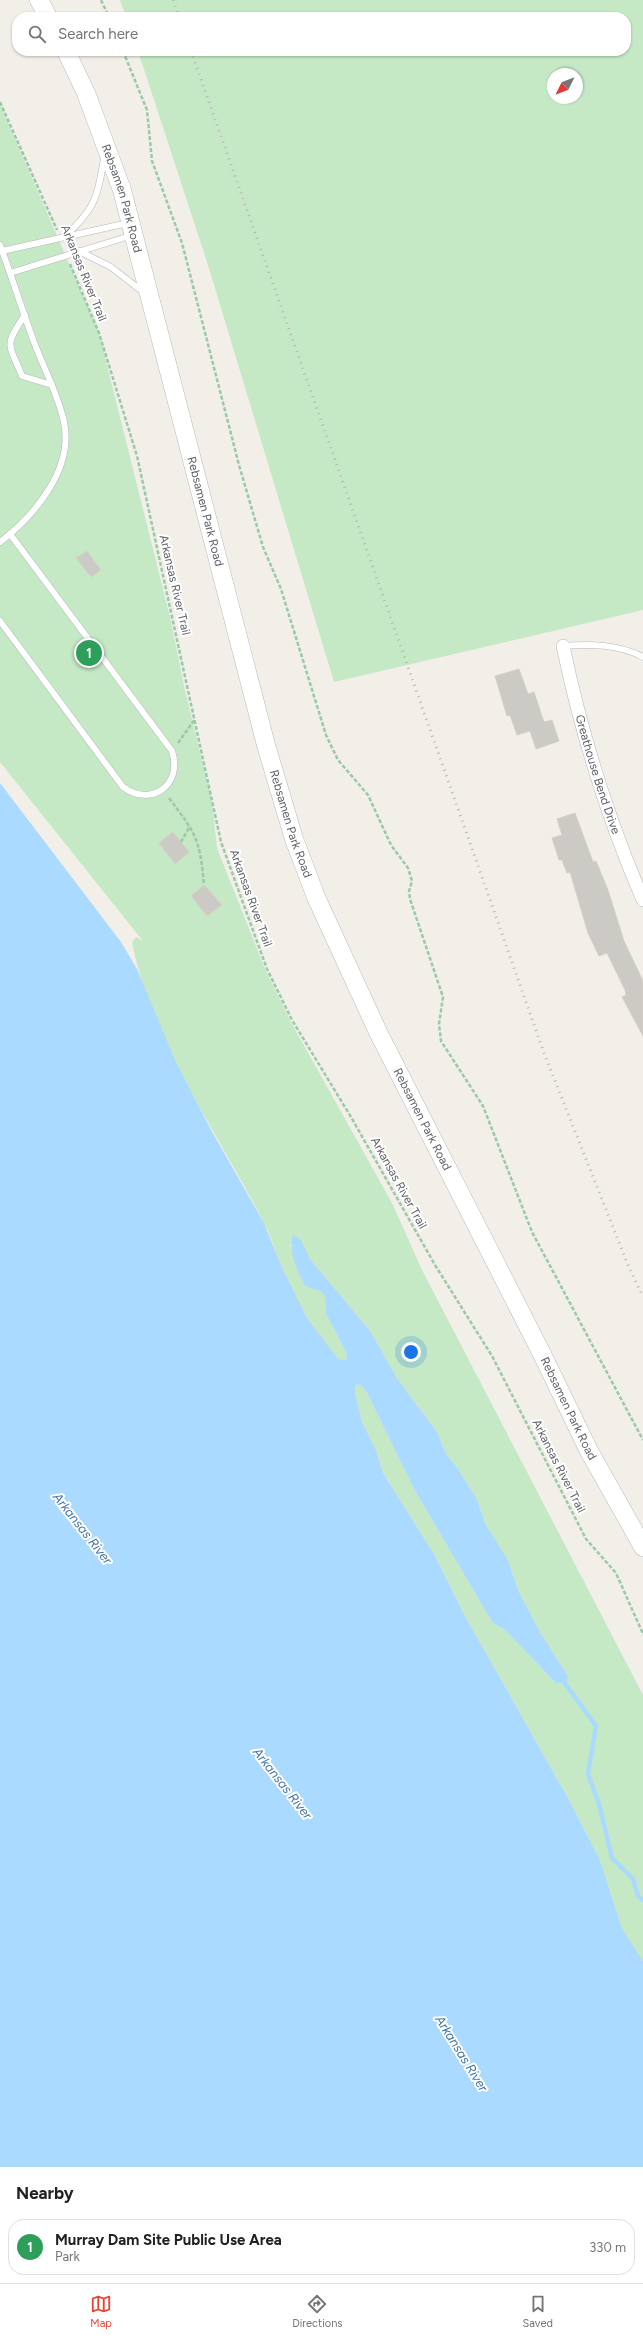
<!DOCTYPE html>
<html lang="en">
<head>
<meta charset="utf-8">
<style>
	body { margin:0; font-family:Figtree,sans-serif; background:#f2f2f2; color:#202124 }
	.compass { position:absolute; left:547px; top:68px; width:36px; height:36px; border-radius:50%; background:#fff; box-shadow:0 1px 3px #0004; rotate:227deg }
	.you { position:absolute; left:411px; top:1352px; width:14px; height:14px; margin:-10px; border:3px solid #fff; border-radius:50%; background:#1a73e8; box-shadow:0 0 0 6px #1a73e833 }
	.badge { display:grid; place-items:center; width:26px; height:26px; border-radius:50%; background:#ea4335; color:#fff; font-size:13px; font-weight:700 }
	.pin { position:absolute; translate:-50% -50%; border:2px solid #fff; box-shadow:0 1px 4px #0006 }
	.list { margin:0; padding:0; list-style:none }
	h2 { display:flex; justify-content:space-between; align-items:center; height:52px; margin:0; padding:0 16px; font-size:17px }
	h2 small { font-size:13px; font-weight:400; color:#757577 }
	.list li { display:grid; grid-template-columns:26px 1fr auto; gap:12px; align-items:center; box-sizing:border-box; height:56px; margin:0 8px 8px; padding:0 8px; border:1px solid #e0e0e0; border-radius:16px }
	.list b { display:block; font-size:15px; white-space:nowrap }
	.list p { margin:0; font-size:13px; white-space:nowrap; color:#757577 }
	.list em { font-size:13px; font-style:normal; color:#757577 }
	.icon { flex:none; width:22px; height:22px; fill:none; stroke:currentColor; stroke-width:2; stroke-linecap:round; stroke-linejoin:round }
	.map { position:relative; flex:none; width:643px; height:2167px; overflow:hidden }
	.search { position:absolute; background:#fff; box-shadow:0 1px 3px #0004; left:12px; right:12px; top:12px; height:44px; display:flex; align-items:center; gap:10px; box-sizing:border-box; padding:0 14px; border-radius:16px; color:#757577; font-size:15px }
	.sheet { height:116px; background:#fff }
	nav { display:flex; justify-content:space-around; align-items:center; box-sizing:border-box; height:56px; border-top:1px solid #e0e0e0; background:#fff; font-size:11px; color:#757577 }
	nav a { display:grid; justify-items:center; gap:2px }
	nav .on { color:#ea4335 }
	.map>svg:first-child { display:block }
	.green { fill:#c5e8c5; fill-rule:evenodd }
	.water { fill:#aadaff }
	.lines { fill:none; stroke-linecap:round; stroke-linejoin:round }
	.stream { stroke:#aadaff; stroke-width:4.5 }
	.building { fill:#cccac5; stroke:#d6d1c6 }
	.lane-casing { stroke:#b5b8bc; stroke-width:7 }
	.street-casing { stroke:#b5b8bc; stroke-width:14 }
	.secondary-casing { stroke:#b6babf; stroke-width:19 }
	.path { stroke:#9cc7a9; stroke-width:2.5; stroke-dasharray:4 2; stroke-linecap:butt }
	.lane { stroke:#fff; stroke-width:6 }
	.street { stroke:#fff; stroke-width:13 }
	.secondary { stroke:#fff; stroke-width:18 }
	.rail { stroke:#b6b7b8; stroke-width:3; stroke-dasharray:1 5; stroke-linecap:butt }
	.labels { text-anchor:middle; stroke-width:4; stroke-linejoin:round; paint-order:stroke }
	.street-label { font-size:12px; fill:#5f6368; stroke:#fff }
	.water-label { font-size:13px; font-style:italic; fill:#4174aa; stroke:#fff }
</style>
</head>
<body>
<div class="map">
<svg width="643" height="2167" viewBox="0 0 643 2167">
	<rect width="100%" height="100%" fill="#f1efe8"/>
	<g class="green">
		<path d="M 120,0 L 643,0 L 643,610 L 334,682 L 208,265 L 138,51 L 626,51 L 626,17 L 126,17 ZM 553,74 L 577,74 L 577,98 L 553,98 Z"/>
		<path d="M 0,104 L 99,333 L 170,617 L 185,690 L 212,802 L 217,848 L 265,969 L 292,1024 L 392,1203 L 422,1270 L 643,1695 L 643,1961 L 622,1928 L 600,1860 L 568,1798 L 465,1616 L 434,1554 L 383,1473 L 376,1450 L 362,1422 L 355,1393 L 356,1384 L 362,1386 L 366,1391 L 414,1489 L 492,1622 L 506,1631 L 556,1683 L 568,1676 L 539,1630 L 518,1590 L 508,1560 L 485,1523 L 477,1499 L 456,1466 L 446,1454 L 437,1432 L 397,1378 L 371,1332 L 310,1259 L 301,1241 L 290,1244 L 305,1286 L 322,1292 L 325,1298 L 326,1314 L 347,1354 L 346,1360 L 338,1359 C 314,1332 296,1302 282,1269 C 276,1253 271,1236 263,1221 C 217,1131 152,1043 132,942 L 136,937 L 143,941 L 0,762 Z"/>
	</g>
	<path class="water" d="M 0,783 L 121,942 L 137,969 L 175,1060 L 210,1128 L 264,1223 L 283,1270 L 307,1318 L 338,1359 L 346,1360 L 347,1354 L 326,1314 L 325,1298 L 322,1292 L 305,1286 C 298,1271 287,1251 293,1235 L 301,1240 L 310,1259 L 371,1332 L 397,1378 L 437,1432 L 446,1454 L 456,1466 L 477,1499 L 485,1523 L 508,1560 L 518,1590 L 539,1630 L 568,1676 L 567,1682 L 556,1683 L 506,1631 L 492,1622 L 414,1489 L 366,1391 L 362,1386 L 356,1384 L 355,1393 L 362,1422 L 376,1450 L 383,1473 L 434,1554 L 465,1616 L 568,1798 L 600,1860 L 622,1928 L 643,1961 L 643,2167 L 0,2167 Z"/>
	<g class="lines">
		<path class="stream" d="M 562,1679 L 596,1726 L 588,1774 L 599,1804 L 612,1858 L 633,1879 L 638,1896 L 643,1900"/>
	</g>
	<g class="building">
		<path d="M 87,551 L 101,570 L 91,577 L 76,558 Z"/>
		<path d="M 519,669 L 528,694 L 534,692 L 544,722 L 552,720 L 559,741 L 536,749 L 530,731 L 517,735 L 510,715 L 507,716 L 495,676 Z"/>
		<path d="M 575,813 L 593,862 L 596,861 L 608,890 L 624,941 L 643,981 L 643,1036 L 622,997 L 626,995 L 625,990 L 607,953 L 599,956 L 588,933 L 570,872 L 567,873 L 562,860 L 559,860 L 552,838 L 562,835 L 557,819 Z"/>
		<path d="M 173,832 L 189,852 L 175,864 L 159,843 Z"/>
		<path d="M 204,885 L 222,905 L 207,916 L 191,896 Z"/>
	</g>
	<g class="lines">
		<g class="lane-casing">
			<g id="lane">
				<path d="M 65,236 C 95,209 98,197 104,158"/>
				<path d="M 0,245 C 12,277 22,310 34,342 C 44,369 58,394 64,422 C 74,469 34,516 0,542"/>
				<path d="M 2,251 L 128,223"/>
				<path d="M 79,251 L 111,267 L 143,292"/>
				<path d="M 10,273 L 133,235"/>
				<path d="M 25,315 C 3,347 9,343 22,376 L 52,385"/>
				<path d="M 0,621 L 123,787 C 152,808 183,784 172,751 L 10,534"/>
				<path d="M 563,646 C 590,644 618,644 643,657"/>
			</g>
		</g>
		<g class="street-casing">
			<g id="street">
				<path id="s1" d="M 563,646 C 581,732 608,819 643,900"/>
			</g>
		</g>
		<g class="secondary-casing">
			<g id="secondary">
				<path d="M 39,0 L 48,17"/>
				<path id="s2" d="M 66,51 L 86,93 L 122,190 L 266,745 L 294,839 L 316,897 L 378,1032 L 542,1354 L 589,1451 L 643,1547"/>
			</g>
		</g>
		<g class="path">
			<path d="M 101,0 L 109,17"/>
			<path d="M 123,51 L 147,110 L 152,161 L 182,243 L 239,465 L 263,547 L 281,589 L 326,735 L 338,760 L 368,795 L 391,845 L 408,868 L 412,881 L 409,891 L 410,899 L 443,997 L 439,1024 L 441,1041 L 483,1106 L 532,1232 L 643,1440"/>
			<path d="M 0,102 L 57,230"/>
			<path d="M 70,264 L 99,333 L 137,456 L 221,842 L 267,969 L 292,1020 L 351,1117 L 435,1265 L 492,1356 L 586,1539 L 616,1573 L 643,1634"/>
			<path d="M 178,743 L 195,719"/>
			<path d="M 169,798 C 196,834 200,839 204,885"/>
			<path d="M 181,842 L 190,826"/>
		</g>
		<use href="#lane" class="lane"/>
		<use href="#street" class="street"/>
		<use href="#secondary" class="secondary"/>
		<g class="rail">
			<path d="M 173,0 L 179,17"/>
			<path d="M 191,51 L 544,1053 L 628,1265 L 643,1297"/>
		</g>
	</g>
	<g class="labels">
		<g class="street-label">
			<text dy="4" stroke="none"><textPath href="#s2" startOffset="158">Rebsamen Park Road</textPath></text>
			<text transform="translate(84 273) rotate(68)" y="4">Arkansas River Trail</text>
			<text dy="4" stroke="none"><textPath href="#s2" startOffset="482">Rebsamen Park Road</textPath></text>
			<text transform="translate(175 585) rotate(77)" y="4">Arkansas River Trail</text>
			<text dy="4" stroke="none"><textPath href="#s1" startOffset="133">Greathouse Bend Drive</textPath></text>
			<text dy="4" stroke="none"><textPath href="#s2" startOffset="806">Rebsamen Park Road</textPath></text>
			<text transform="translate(251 898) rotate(70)" y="4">Arkansas River Trail</text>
			<text dy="4" stroke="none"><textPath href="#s2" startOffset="1130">Rebsamen Park Road</textPath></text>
			<text transform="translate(399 1183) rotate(61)" y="4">Arkansas River Trail</text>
			<text dy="4" stroke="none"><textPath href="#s2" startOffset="1454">Rebsamen Park Road</textPath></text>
			<text transform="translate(559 1466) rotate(63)" y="4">Arkansas River Trail</text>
		</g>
		<g class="water-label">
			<text transform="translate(83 1528) rotate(52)" y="5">Arkansas River</text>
			<text transform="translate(283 1783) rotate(52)" y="5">Arkansas River</text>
			<text transform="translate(462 2053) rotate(58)" y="5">Arkansas River</text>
		</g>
	</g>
</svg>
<svg class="compass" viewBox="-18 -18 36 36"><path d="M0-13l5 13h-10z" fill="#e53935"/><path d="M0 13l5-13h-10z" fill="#757577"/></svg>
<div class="you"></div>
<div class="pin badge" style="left:89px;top:653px;background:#2e9e5b">1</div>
<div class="search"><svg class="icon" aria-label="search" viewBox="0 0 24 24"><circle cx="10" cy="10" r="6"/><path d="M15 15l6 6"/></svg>Search here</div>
</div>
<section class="sheet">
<h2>Nearby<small></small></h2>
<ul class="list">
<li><span class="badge" style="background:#2e9e5b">1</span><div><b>Murray Dam Site Public Use Area</b><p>Park</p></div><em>330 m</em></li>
</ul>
</section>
<nav>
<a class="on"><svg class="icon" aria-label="map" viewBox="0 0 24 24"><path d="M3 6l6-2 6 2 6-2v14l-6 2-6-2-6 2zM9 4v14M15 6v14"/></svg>Map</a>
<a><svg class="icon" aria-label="directions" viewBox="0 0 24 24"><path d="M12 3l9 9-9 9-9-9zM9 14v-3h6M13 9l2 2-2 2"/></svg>Directions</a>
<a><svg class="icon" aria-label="saved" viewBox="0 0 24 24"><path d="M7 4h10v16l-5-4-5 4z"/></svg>Saved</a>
</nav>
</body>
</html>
